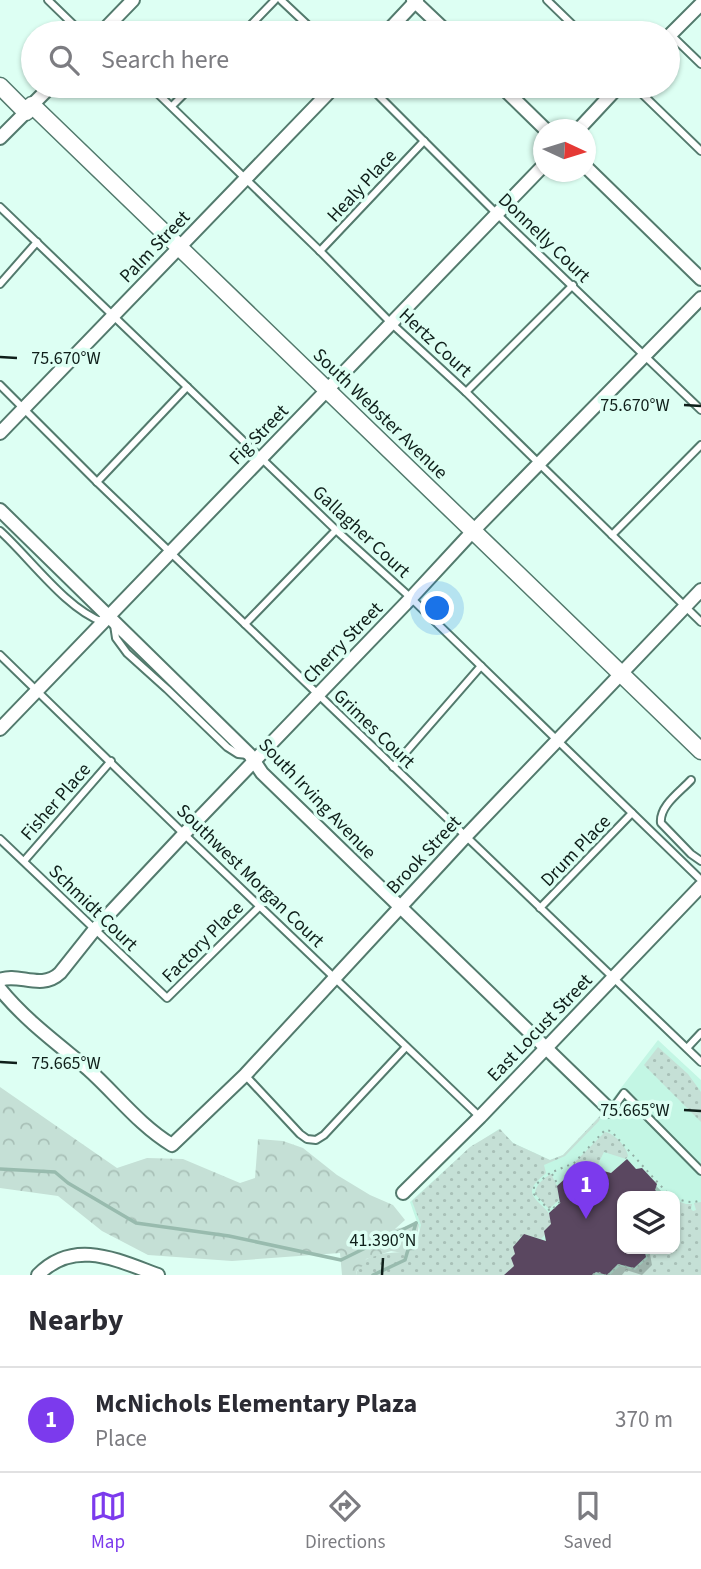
<!DOCTYPE html>
<html lang="en">
<head>
<meta charset="utf-8">
<style>
	body { margin:0; font-family:"Source Sans 3",sans-serif; background:#f7f7f7; color:#2b2b33 }
	.controls { position:absolute; right:21px; bottom:21px; display:grid; overflow:hidden; border-radius:14px; box-shadow:0 2px 5px #0004 }
	.controls button { width:63px; height:63px; display:grid; place-items:center; padding:0; border:0; border-bottom:2px solid #e1e1e2; background:#fff; color:#2b2b33; font:35px sans-serif }
	.compass { position:absolute; left:533px; top:119px; width:63px; height:63px; border-radius:50%; background:#fff; box-shadow:0 2px 5px #0004; rotate:94deg }
	.you { position:absolute; left:438px; top:609px; width:24px; height:24px; margin:-18px; border:5px solid #fff; border-radius:50%; background:#1a73e8; box-shadow:0 0 0 10px #1a73e833 }
	.badge { display:grid; place-items:center; width:46px; height:46px; border-radius:50%; background:#7c3aed; color:#fff; font-size:23px; font-weight:700 }
	.pin { position:absolute; translate:-50% -58px; filter:drop-shadow(0 2px 4px #0008) }
	.pin::after { content:''; position:absolute; top:37px; width:24px; height:21px; background:inherit; clip-path:polygon(0 0,100% 0,50% 100%) }
	.list { margin:0; padding:0; list-style:none }
	h2 { display:flex; justify-content:space-between; align-items:center; height:91px; margin:0; padding:0 28px; font-size:30px }
	h2 small { font-size:23px; font-weight:400; color:#7c7c81 }
	.list li { display:grid; grid-template-columns:46px 1fr auto; gap:21px; align-items:center; box-sizing:border-box; height:105px; padding:0 28px; border-top:2px solid #e1e1e2 }
	.list b { display:block; font-size:26px; white-space:nowrap }
	.list p { margin:0; font-size:23px; white-space:nowrap; color:#7c7c81 }
	.list em { font-size:23px; font-style:normal; color:#7c7c81 }
	.icon { flex:none; width:38px; height:38px; fill:none; stroke:currentColor; stroke-width:2; stroke-linecap:round; stroke-linejoin:round }
	.map { position:relative; flex:none; width:701px; height:1275px; overflow:hidden }
	.search { position:absolute; background:#fff; box-shadow:0 2px 5px #0004; left:21px; right:21px; top:21px; height:77px; display:flex; align-items:center; gap:18px; box-sizing:border-box; padding:0 24px; border-radius:38px; color:#7c7c81; font-size:26px }
	.sheet { height:196px; background:#fff }
	nav { display:flex; justify-content:space-around; align-items:center; box-sizing:border-box; height:98px; border-top:2px solid #e1e1e2; background:#fff; font-size:19px; color:#7c7c81 }
	nav a { display:grid; justify-items:center; gap:4px }
	nav .on { color:#7c3aed }
	.map>svg:first-child { display:block }
	.built { fill:#c3f6e4; fill-rule:evenodd }
	.grass { fill:url(#grass-dots) }
	.forest { fill:url(#forest-crowns) }
	.shadow { fill:#0003 }
	.lines { fill:none; stroke-linecap:round; stroke-linejoin:round }
	.stream { stroke:#98bbae; stroke-width:3.5 }
	.building { fill:#5a4760 }
	.service-casing { stroke:#537a6d; stroke-width:10 }
	.minor-casing { stroke:#537a6d; stroke-width:16 }
	.tertiary-casing { stroke:#537a6d; stroke-width:19 }
	.path { stroke:#91aca3; stroke-width:2; stroke-dasharray:2 5; stroke-linecap:butt }
	.service { stroke:#fff; stroke-width:6 }
	.minor { stroke:#fff; stroke-width:12 }
	.tertiary { stroke:#fff; stroke-width:16 }
	.ticks { fill:none; stroke:#0f1f1a; stroke-width:2.5 }
	.labels { text-anchor:middle; stroke-width:7; stroke-linejoin:round; paint-order:stroke }
	.street-label { font-size:19px; fill:#0f1f1a; stroke:#ddfff3 }
	.ticks-label { font-size:18px; text-anchor:middle; fill:#0f1f1a; stroke:#ddfff3; stroke-width:7; stroke-linejoin:round; paint-order:stroke }
</style>
</head>
<body>
<div class="map">
<svg width="701" height="1275" viewBox="0 0 701 1275">
	<defs>
		<pattern id="grass-dots" width="8" height="8" patternUnits="userSpaceOnUse" patternTransform="scale(1.75)"><rect width="8" height="8" fill="#c5e0d6"/><path d="M2 2h.1M6 6h.1" fill="none" stroke="#a8c0b7" stroke-width="1.8" stroke-linecap="round"/></pattern>
		<pattern id="forest-crowns" width="20" height="18" patternUnits="userSpaceOnUse" patternTransform="scale(1.75)"><rect width="20" height="18" fill="#c5e0d6"/><path d="M2 6a3 3 0 1 1 6 0M12 15a3 3 0 1 1 6 0" fill="none" stroke="#a8c0b7"/></pattern>
	</defs>
	<rect width="100%" height="100%" fill="#ddfff3"/>
	<path class="built" d="M 658,1040 L 701,1080 L 701,1246 L 647,1275 L 376,1275 L 381,1262 L 425,1245 L 410,1202 L 466,1151 L 499,1129 L 513,1143 L 550,1160 L 563,1155 L 597,1119 ZM 622,1196 L 675,1196 L 675,1249 L 622,1249 Z"/>
	<g class="grass">
		<path d="M 658,1047 L 688,1074 L 701,1092 L 701,1122 L 644,1065 Z"/>
		<path d="M 601,1115 L 599,1121 L 565,1156 L 544,1165 L 546,1173 C 542,1177 532,1184 532,1191 C 532,1206 569,1213 541,1239 L 526,1235 L 524,1237 L 522,1236 L 518,1240 L 514,1266 L 504,1275 L 356,1275 C 362,1248 395,1255 415,1250 L 421,1225 L 412,1201 L 470,1147 L 500,1129 L 513,1143 L 550,1160 L 563,1155 Z"/>
		<path d="M 605,1132 C 614,1133 627,1147 628,1156 L 626,1159 L 604,1152 L 596,1168 L 586,1177 L 575,1162 Z"/>
		<path d="M 551,1174 L 557,1186 L 559,1200 L 549,1209 L 535,1194 C 535,1185 544,1178 551,1174 Z"/>
		<path d="M 675,1200 L 686,1204 L 692,1204 L 691,1209 L 693,1211 L 696,1210 L 694,1203 L 701,1202 L 701,1275 L 610,1275 L 620,1266 L 635,1270 L 649,1257 L 647,1249 L 675,1249 Z"/>
	</g>
	<path class="forest" d="M 0,1087 L 117,1168 L 147,1158 L 183,1159 L 240,1183 L 255,1178 L 258,1139 L 283,1141 L 303,1148 L 337,1175 L 370,1195 L 393,1205 L 405,1220 L 395,1229 L 419,1224 L 415,1250 L 403,1253 L 391,1251 L 366,1259 L 365,1264 L 357,1270 L 356,1275 L 342,1275 L 340,1253 L 232,1261 L 148,1255 L 102,1231 L 58,1196 L 0,1188 Z"/>
	<path class="shadow" d="M 641,1170 L 663,1193 L 662,1196 L 622,1196 L 622,1249 L 649,1249 L 652,1265 L 642,1275 L 626,1270 L 622,1275 L 507,1275 L 549,1244 L 585,1181 Z"/>
	<g class="lines">
		<g class="stream">
			<path d="M 0,1169 L 55,1172 L 68,1183 L 136,1223 L 229,1236 L 341,1260 L 416,1223"/>
			<path d="M 373,1275 L 405,1260 L 416,1223"/>
		</g>
	</g>
	<path class="building" d="M 627,1159 L 636,1169 L 642,1168 L 657,1184 L 655,1190 L 662,1196 L 622,1196 L 622,1249 L 644,1249 L 646,1257 L 634,1268 L 618,1264 L 607,1275 L 596,1272 L 592,1275 L 504,1275 L 514,1266 L 511,1258 L 515,1254 L 513,1247 L 524,1234 L 546,1241 L 544,1231 L 551,1224 L 549,1213 L 560,1203 L 557,1186 L 569,1175 L 584,1179 L 596,1169 L 611,1173 Z"/>
	<g class="lines">
		<g class="service-casing">
			<g id="service">
				<path d="M 48,0 L 82,33"/>
				<path d="M 281,0 L 316,33"/>
				<path d="M 547,0 L 581,33"/>
				<path d="M 243,33 L 275,0"/>
				<path d="M 670,34 L 701,64"/>
				<path d="M 150,86 L 320,251 L 391,323 L 466,392 L 701,622"/>
				<path d="M 369,86 L 497,214 L 701,410"/>
				<path d="M 634,86 L 701,151"/>
				<path d="M 172,106 L 192,86"/>
				<path d="M 0,207 L 336,530 L 411,598 L 701,880"/>
				<path d="M 320,251 L 424,141"/>
				<path d="M 0,284 L 37,242"/>
				<path d="M 0,385 L 97,482 L 701,1062"/>
				<path d="M 466,392 L 573,285"/>
				<path d="M 97,482 L 187,387"/>
				<path d="M 0,531 C 30,558 66,609 103,622"/>
				<path d="M 612,535 L 701,445"/>
				<path d="M 245,624 L 336,530"/>
				<path d="M 114,625 L 116,638 L 127,653 L 167,689 L 227,747 L 238,754 L 248,755"/>
				<path d="M 0,655 L 184,834 L 480,1117"/>
				<path d="M 393,767 L 481,666"/>
				<path d="M 691,780 C 680,792 659,806 661,823 L 691,854 L 701,861"/>
				<path d="M 0,839 L 167,998 L 260,906"/>
				<path d="M 24,861 L 111,761"/>
				<path d="M 540,908 L 632,813"/>
				<path d="M 687,1048 L 701,1033"/>
				<path d="M 245,1075 L 300,1134 L 307,1139 L 316,1140 L 324,1135 L 406,1047"/>
				<path d="M 611,1111 L 624,1093 L 701,1171"/>
			</g>
		</g>
		<g class="minor-casing">
			<g id="minor">
				<path d="M 413,0 L 448,33"/>
				<path d="M 101,33 L 133,0"/>
				<path d="M 386,33 L 417,0"/>
				<path d="M 668,37 L 701,4"/>
				<path d="M 501,86 L 546,130"/>
				<path d="M 32,105 L 51,86"/>
				<path d="M 578,130 L 619,86"/>
				<path d="M 0,138 L 26,112"/>
				<path d="M 586,167 L 701,279"/>
				<path d="M 0,433 L 335,86"/>
				<path d="M 0,510 L 250,755 L 262,773 L 611,1111"/>
				<path d="M 0,729 L 544,165"/>
				<path d="M 0,980 C 18,972 41,991 60,973 L 95,929 L 184,834 L 411,598 L 473,531 L 701,298"/>
				<path d="M 0,989 C 25,1020 58,1044 88,1069 C 116,1094 139,1125 172,1145 L 245,1075 L 466,836 L 701,590"/>
				<path d="M 403,1193 L 480,1117 L 701,886"/>
				<path d="M 38,1275 C 74,1238 117,1260 158,1275"/>
			</g>
		</g>
		<g class="tertiary-casing">
			<path id="tertiary" d="M 0,86 L 26,112 L 32,105 L 701,751"/>
		</g>
		<g class="path">
			<path d="M 574,1164 L 586,1178"/>
			<path d="M 552,1174 L 558,1185"/>
			<path d="M 675,1198 C 683,1201 692,1204 701,1200"/>
			<path d="M 560,1202 L 550,1211 L 534,1194 L 534,1186 L 550,1173 L 574,1163 L 605,1130 L 611,1131 L 670,1196"/>
			<path d="M 593,1275 L 596,1272 L 606,1275"/>
			<path d="M 608,1275 L 619,1265 L 635,1269 L 648,1257 L 646,1249"/>
		</g>
		<use href="#service" class="service"/>
		<use href="#minor" class="minor"/>
		<use href="#tertiary" class="tertiary"/>
	</g>
	<path class="ticks" d="M 0,357 L 17,358M 684,405 L 701,406M 0,1062 L 17,1063M 684,1110 L 701,1111M 382,1275 L 383,1258"/>
	<g class="labels">
		<g class="street-label">
			<text transform="translate(361 185) rotate(-47)" y="7">Healy Place</text>
			<text transform="translate(545 237) rotate(44)" y="7">Donnelly Court</text>
			<text transform="translate(154 246) rotate(-46)" y="7">Palm Street</text>
			<text transform="translate(436 342) rotate(43)" y="7">Hertz Court</text>
			<text transform="translate(381 413) rotate(44)" y="7">South Webster Avenue</text>
			<text transform="translate(258 434) rotate(-46)" y="7">Fig Street</text>
			<text transform="translate(362 531) rotate(43)" y="7">Gallagher Court</text>
			<text transform="translate(342 642) rotate(-46)" y="7">Cherry Street</text>
			<text transform="translate(375 728) rotate(44)" y="7">Grimes Court</text>
			<text transform="translate(318 798) rotate(46)" y="7">South Irving Avenue</text>
			<text transform="translate(55 801) rotate(-49)" y="7">Fisher Place</text>
			<text transform="translate(575 850) rotate(-46)" y="7">Drum Place</text>
			<text transform="translate(423 854) rotate(-47)" y="7">Brook Street</text>
			<text transform="translate(251 875) rotate(44)" y="7">Southwest Morgan Court</text>
			<text transform="translate(94 907) rotate(44)" y="7">Schmidt Court</text>
			<text transform="translate(202 941) rotate(-45)" y="7">Factory Place</text>
			<text transform="translate(539 1027) rotate(-46)" y="7">East Locust Street</text>
		</g>
	</g>
	<g class="ticks-label">
		<text x="66" y="364">75.670°W</text>
		<text x="635" y="411">75.670°W</text>
		<text x="66" y="1069">75.665°W</text>
		<text x="635" y="1116">75.665°W</text>
		<text x="383" y="1246">41.390°N</text>
	</g>
</svg>
<div class="controls">
<button><svg class="icon" aria-label="layers" viewBox="0 0 24 24"><path d="M12 4l9 5-9 5-9-5zM3 14l9 5 9-5"/></svg></button>
</div>
<svg class="compass" viewBox="-18 -18 36 36"><path d="M0-13l5 13h-10z" fill="#e53935"/><path d="M0 13l5-13h-10z" fill="#7c7c81"/></svg>
<div class="you"></div>
<div class="pin badge" style="left:586px;top:1219px">1</div>
<div class="search"><svg class="icon" aria-label="search" viewBox="0 0 24 24"><circle cx="10" cy="10" r="6"/><path d="M15 15l6 6"/></svg>Search here</div>
</div>
<section class="sheet">
<h2>Nearby<small></small></h2>
<ul class="list">
<li><span class="badge">1</span><div><b>McNichols Elementary Plaza</b><p>Place</p></div><em>370 m</em></li>
</ul>
</section>
<nav>
<a class="on"><svg class="icon" aria-label="map" viewBox="0 0 24 24"><path d="M3 6l6-2 6 2 6-2v14l-6 2-6-2-6 2zM9 4v14M15 6v14"/></svg>Map</a>
<a><svg class="icon" aria-label="directions" viewBox="0 0 24 24"><path d="M12 3l9 9-9 9-9-9zM9 14v-3h6M13 9l2 2-2 2"/></svg>Directions</a>
<a><svg class="icon" aria-label="saved" viewBox="0 0 24 24"><path d="M7 4h10v16l-5-4-5 4z"/></svg>Saved</a>
</nav>
</body>
</html>
